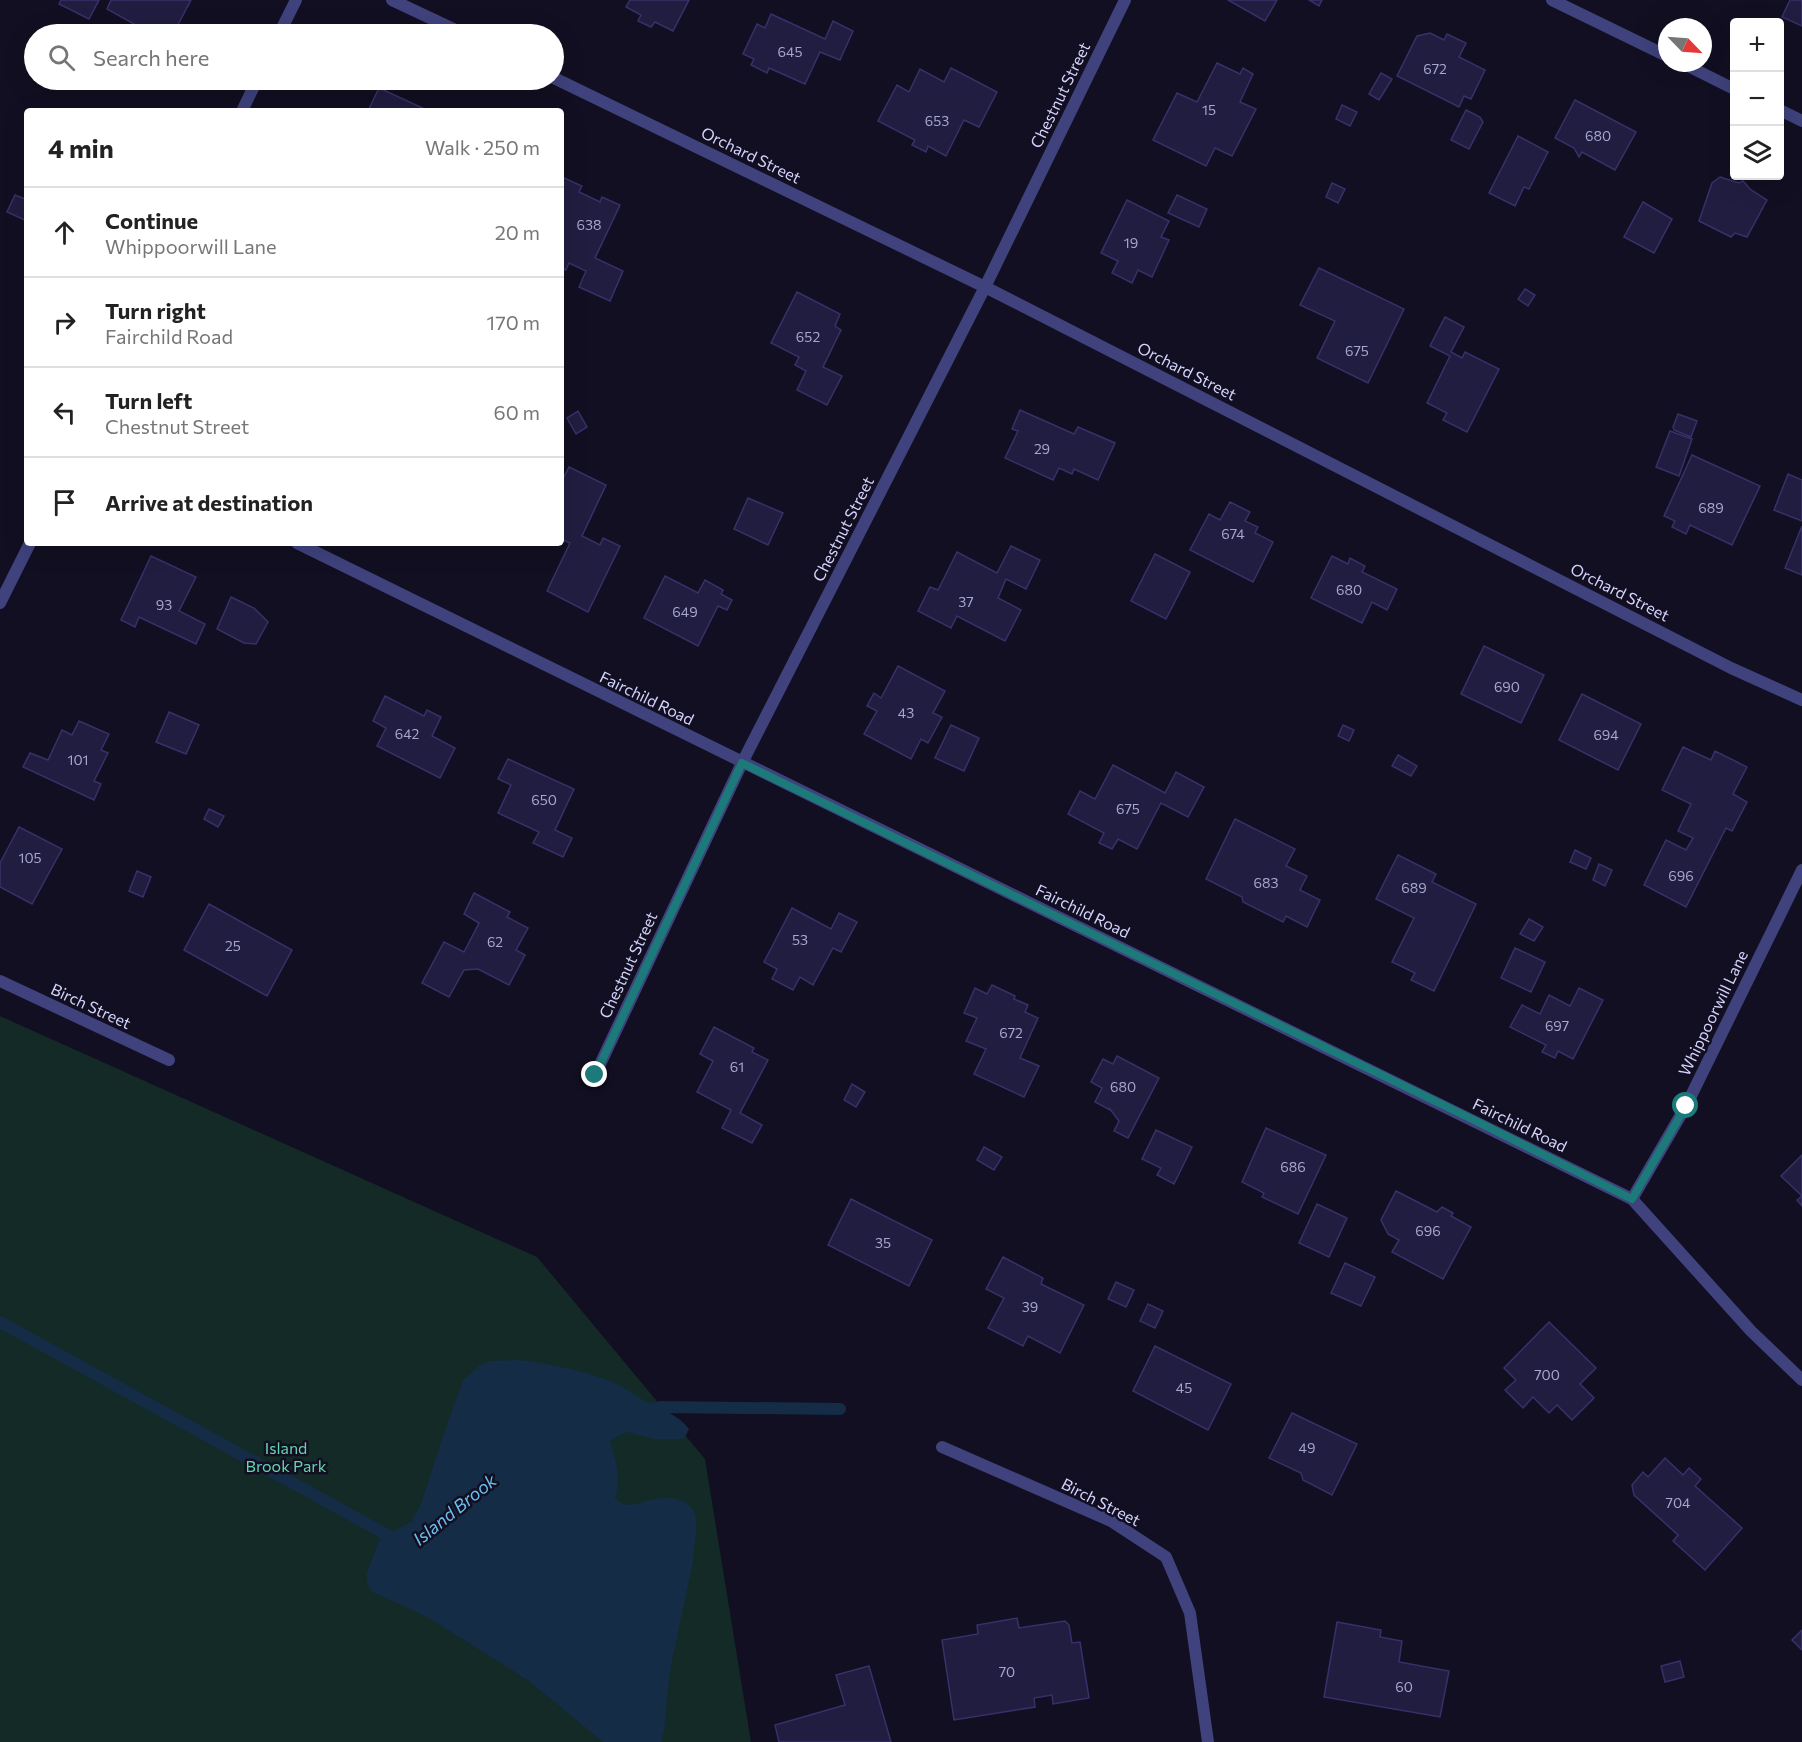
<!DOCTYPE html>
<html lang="en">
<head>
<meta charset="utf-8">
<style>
	body { margin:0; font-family:Commissioner,sans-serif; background:#f6f6f6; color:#222 }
	.controls { position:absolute; right:18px; top:18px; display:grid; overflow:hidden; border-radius:6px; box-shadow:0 6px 24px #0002 }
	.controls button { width:54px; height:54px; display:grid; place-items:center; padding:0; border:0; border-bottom:2px solid #e0e0e0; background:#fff; color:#222; font:30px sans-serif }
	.compass { position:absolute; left:1658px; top:18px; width:54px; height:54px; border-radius:50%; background:#fff; box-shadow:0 6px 24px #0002; rotate:115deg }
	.stop { position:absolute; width:18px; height:18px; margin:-14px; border:4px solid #1c7a7a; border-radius:50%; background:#fff }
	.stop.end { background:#1c7a7a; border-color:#fff; box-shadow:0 2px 6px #0008 }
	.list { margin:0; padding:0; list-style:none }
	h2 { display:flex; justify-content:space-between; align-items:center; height:78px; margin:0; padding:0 24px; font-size:26px }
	h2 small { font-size:20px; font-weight:400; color:#767676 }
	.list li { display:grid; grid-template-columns:39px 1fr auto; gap:18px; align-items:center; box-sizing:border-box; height:90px; padding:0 24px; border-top:2px solid #e0e0e0 }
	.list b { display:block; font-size:22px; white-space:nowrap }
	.list p { margin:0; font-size:20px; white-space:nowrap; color:#767676 }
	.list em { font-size:20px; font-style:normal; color:#767676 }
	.icon { flex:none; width:33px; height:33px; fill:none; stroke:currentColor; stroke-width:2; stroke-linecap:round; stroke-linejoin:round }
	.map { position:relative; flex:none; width:1802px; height:1742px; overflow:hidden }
	.search { position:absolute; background:#fff; box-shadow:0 6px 24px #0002; left:24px; top:24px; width:540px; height:66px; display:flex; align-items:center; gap:15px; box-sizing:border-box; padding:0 21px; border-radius:33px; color:#767676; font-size:22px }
	.panel { position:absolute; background:#fff; box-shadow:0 6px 24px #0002; left:24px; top:108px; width:540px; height:438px; border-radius:6px }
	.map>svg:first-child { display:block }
	.green { fill:#132a27 }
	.water { fill:#142c46 }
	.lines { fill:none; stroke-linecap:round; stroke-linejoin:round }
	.stream { stroke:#142c46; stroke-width:12 }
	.building { fill:#211d40; stroke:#37316a; stroke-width:1.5 }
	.street { stroke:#3f427c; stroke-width:12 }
	.route { stroke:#1c7a7a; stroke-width:8 }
	.labels { text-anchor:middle; stroke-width:5; stroke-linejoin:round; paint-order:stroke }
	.number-label { font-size:14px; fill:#a7a6cc }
	.street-label { font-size:16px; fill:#d4d3fb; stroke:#110f21 }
	.park-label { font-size:16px; fill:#66d4ae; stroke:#110f21 }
	.water-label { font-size:18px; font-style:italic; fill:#6bc0f1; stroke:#110f21 }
</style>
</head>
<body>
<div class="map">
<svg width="1802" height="1742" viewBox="0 0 1802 1742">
	<rect width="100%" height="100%" fill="#110f21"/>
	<path class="green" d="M 0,1016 L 537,1257 L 705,1459 L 751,1742 L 0,1742 Z"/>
	<path class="water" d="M 515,1360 C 541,1361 595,1373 619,1385 C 628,1390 637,1397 647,1402 C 662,1410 679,1415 689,1429 L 684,1439 L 655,1439 L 626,1432 L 610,1441 C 616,1461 622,1478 615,1498 C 618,1500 620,1503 623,1504 C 633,1507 646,1500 655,1499 C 672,1496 693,1499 696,1519 C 698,1531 693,1548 693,1562 L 670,1670 L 664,1731 L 661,1742 L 603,1742 L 529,1681 L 437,1623 L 417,1612 L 372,1592 L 367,1583 L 367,1573 L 377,1545 L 382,1537 L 411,1522 L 421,1504 L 442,1439 L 463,1380 L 479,1366 L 490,1361 Z"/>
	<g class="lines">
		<g class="stream">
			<path d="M 0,1322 L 400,1542"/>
			<path d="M 643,1410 L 662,1407 L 840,1409"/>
		</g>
	</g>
	<g class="building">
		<path d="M 61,0 L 99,0 L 89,19 L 59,4 Z"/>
		<path d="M 111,0 L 191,0 L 173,34 L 155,34 L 141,27 L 139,32 L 132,28 L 134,24 L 107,9 Z"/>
		<path d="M 630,0 L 689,0 L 673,31 L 655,22 L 651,27 L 638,21 L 641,15 L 626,7 Z"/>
		<path d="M 1228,0 L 1277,0 L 1265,21 Z"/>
		<path d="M 1309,0 L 1322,0 L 1319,6 Z"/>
		<path d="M 1790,0 L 1802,0 L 1802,26 L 1782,17 Z"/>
		<path d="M 771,14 L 825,39 L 833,21 L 853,31 L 840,60 L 820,52 L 805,84 L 769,68 L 767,73 L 751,65 L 754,59 L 743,54 L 757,24 L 765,28 Z"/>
		<path d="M 1430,33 L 1444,40 L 1447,34 L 1466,43 L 1459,57 L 1485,70 L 1471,99 L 1464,96 L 1459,107 L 1397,76 L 1417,36 Z"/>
		<path d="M 1217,63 L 1240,74 L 1243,68 L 1253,74 L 1240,102 L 1256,109 L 1232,156 L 1215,148 L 1206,166 L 1153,140 L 1177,93 L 1197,102 Z"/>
		<path d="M 951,68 L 997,92 L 979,127 L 964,120 L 946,156 L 928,146 L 926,152 L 912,145 L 915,140 L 878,121 L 897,85 L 909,92 L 920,69 L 944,82 Z"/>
		<path d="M 1381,73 L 1392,79 L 1379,100 L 1369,94 Z"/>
		<path d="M 379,88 L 425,109 L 424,111 L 368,111 Z"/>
		<path d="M 1575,100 L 1636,132 L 1615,170 L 1582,152 L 1579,157 L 1574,148 L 1555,138 Z"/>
		<path d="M 1342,105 L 1357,112 L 1350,126 L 1336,119 Z"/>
		<path d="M 1466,110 L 1480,117 L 1483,122 L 1469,149 L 1451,140 Z"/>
		<path d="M 1518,136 L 1548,152 L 1529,189 L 1524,187 L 1515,206 L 1489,193 Z"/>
		<path d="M 562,177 L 582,186 L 579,192 L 600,202 L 602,197 L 620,205 L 595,258 L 623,271 L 610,301 L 579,287 L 586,271 L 569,263 L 566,270 L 561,268 L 561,219 L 563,215 L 561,214 Z"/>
		<path d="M 1720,177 L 1739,183 L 1743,181 L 1751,190 L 1767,200 L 1747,237 L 1735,233 L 1731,237 L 1699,221 L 1712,183 Z"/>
		<path d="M 1332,183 L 1345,189 L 1338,203 L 1326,197 Z"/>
		<path d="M 15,195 L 25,199 L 27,195 L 27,221 L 7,212 Z"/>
		<path d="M 1177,195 L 1207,209 L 1199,227 L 1168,213 Z"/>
		<path d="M 1127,200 L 1169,221 L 1161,237 L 1169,240 L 1152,277 L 1138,270 L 1132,283 L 1112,273 L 1118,261 L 1101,253 Z"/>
		<path d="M 1643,202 L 1672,219 L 1654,253 L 1624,237 Z"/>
		<path d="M 1319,268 L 1404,309 L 1368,383 L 1317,358 L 1335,321 L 1300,305 Z"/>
		<path d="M 1525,289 L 1535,295 L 1528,306 L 1518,299 Z"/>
		<path d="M 797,292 L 840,314 L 835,326 L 841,330 L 823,367 L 842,376 L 827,405 L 797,390 L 806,371 L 795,365 L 799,357 L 771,343 Z"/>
		<path d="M 1445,317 L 1464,327 L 1451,352 L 1462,358 L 1465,352 L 1499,369 L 1467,432 L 1443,420 L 1447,413 L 1427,403 L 1450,356 L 1430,346 Z"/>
		<path d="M 1020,410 L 1074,434 L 1078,427 L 1115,443 L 1098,480 L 1074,469 L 1072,474 L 1059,468 L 1053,480 L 1005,458 L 1018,431 L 1012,429 Z"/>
		<path d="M 578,411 L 587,427 L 576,434 L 567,418 Z"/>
		<path d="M 1678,414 L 1697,421 L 1691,437 L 1674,430 L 1673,427 Z"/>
		<path d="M 1670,431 L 1692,439 L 1679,476 L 1656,467 Z"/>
		<path d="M 1692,455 L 1760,486 L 1732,545 L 1690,525 L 1686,534 L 1672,527 L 1675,521 L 1664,516 Z"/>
		<path d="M 569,467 L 606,485 L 582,536 L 600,545 L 603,538 L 620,546 L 588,612 L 547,591 L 570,543 L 561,539 L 561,483 Z"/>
		<path d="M 1788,474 L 1802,480 L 1802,521 L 1774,510 Z"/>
		<path d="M 748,498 L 783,513 L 768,545 L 734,529 Z"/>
		<path d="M 1230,502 L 1250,512 L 1245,521 L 1258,527 L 1255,533 L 1273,542 L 1253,582 L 1190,550 L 1209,514 L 1220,520 Z"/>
		<path d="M 1802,526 L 1802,575 L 1785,568 Z"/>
		<path d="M 1011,546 L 1040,560 L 1026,589 L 1006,579 L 998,598 L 1021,610 L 1005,641 L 957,616 L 951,628 L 918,611 L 930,587 L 938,590 L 957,552 L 997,573 Z"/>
		<path d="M 1155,554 L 1190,572 L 1166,619 L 1131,601 Z"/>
		<path d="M 151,556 L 196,577 L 179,611 L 205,624 L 196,644 L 139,617 L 135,627 L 121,620 Z"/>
		<path d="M 1332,556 L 1348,564 L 1350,558 L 1365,566 L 1362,572 L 1397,589 L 1387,610 L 1372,602 L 1362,623 L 1311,598 Z"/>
		<path d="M 665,576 L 698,593 L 705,580 L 723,590 L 721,594 L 732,600 L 727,610 L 718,606 L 698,646 L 644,618 Z"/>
		<path d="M 231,597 L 254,608 L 268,622 L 256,644 L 244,643 L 217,629 Z"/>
		<path d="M 1484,646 L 1544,675 L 1521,723 L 1461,694 Z"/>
		<path d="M 898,666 L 945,691 L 933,713 L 942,717 L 928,743 L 921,739 L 911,759 L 864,734 L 877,711 L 867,706 L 874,693 L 881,698 Z"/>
		<path d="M 1582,694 L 1641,724 L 1618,770 L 1559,740 Z"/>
		<path d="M 385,696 L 424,716 L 427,710 L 441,717 L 432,736 L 455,748 L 440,778 L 377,746 L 386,728 L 373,721 Z"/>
		<path d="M 169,712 L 199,725 L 186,754 L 156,742 Z"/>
		<path d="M 79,721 L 109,734 L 101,750 L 108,753 L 94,781 L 101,784 L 94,800 L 23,767 L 30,753 L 48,760 L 62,730 L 72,735 Z"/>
		<path d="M 951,725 L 979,738 L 964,771 L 935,758 Z"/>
		<path d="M 1343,725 L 1354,730 L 1349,741 L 1338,736 Z"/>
		<path d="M 1683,747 L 1711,760 L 1715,751 L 1747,767 L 1733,794 L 1747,802 L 1732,831 L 1726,828 L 1686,907 L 1644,885 L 1666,840 L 1686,850 L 1693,838 L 1678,831 L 1691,804 L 1662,790 Z"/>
		<path d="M 1398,755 L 1417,766 L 1411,776 L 1392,766 Z"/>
		<path d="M 508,759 L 574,789 L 555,830 L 572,838 L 563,857 L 533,843 L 539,832 L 498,813 L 511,785 L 498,779 Z"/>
		<path d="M 1113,765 L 1165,793 L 1176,772 L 1204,787 L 1188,817 L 1161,803 L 1137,849 L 1118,839 L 1112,849 L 1099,843 L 1104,833 L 1068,814 L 1080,791 L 1095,799 Z"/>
		<path d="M 209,809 L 224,816 L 218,827 L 204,819 Z"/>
		<path d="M 1235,819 L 1295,849 L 1286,866 L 1307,876 L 1300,890 L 1320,900 L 1307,927 L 1286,916 L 1283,922 L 1243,902 L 1242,897 L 1206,879 Z"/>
		<path d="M 19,827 L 62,849 L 32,904 L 0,887 L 0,863 Z"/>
		<path d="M 1575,850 L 1591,858 L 1586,869 L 1570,862 Z"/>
		<path d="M 1398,855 L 1436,874 L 1432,882 L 1476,904 L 1434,991 L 1411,980 L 1415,973 L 1392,962 L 1414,918 L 1376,899 Z"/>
		<path d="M 1599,864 L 1612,870 L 1605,886 L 1593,880 Z"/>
		<path d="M 137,871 L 151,877 L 143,897 L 129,891 Z"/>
		<path d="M 474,893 L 510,912 L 507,917 L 528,928 L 516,950 L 525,955 L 509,985 L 478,969 L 464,970 L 449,997 L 422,983 L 444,942 L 464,952 L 479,923 L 464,914 Z"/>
		<path d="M 209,904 L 292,950 L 267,996 L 184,950 Z"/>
		<path d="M 792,908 L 831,929 L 839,913 L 857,922 L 841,952 L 833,948 L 813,985 L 800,977 L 793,990 L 772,979 L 777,969 L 764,962 Z"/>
		<path d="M 1529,919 L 1543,927 L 1534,941 L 1520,934 Z"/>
		<path d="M 1515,948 L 1545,962 L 1531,992 L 1501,978 Z"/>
		<path d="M 992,985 L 1015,996 L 1014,999 L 1028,1005 L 1025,1012 L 1038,1018 L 1020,1058 L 1039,1066 L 1024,1097 L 974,1074 L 986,1049 L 966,1041 L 977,1018 L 964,1013 L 975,988 L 987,994 Z"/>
		<path d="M 1579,988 L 1603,1000 L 1573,1059 L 1558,1051 L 1555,1058 L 1542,1052 L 1546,1045 L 1510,1027 L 1522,1005 L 1540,1014 L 1549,995 L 1570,1006 Z"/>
		<path d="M 714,1027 L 754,1048 L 752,1052 L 768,1060 L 740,1113 L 762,1125 L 752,1143 L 722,1128 L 731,1110 L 697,1092 L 713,1061 L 700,1054 Z"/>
		<path d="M 1117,1056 L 1159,1078 L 1128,1138 L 1114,1131 L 1119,1121 L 1110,1109 L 1110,1110 L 1095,1102 L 1102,1088 L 1091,1082 L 1103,1059 L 1113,1064 Z"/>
		<path d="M 852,1084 L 865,1092 L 856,1107 L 844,1100 Z"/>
		<path d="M 1266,1128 L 1326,1155 L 1298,1214 L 1262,1197 L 1264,1193 L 1242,1182 Z"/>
		<path d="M 1156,1130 L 1192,1147 L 1174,1184 L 1157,1175 L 1161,1168 L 1142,1159 Z"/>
		<path d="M 984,1147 L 1002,1157 L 994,1170 L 977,1160 Z"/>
		<path d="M 1802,1155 L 1802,1206 L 1797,1200 L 1802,1196 L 1781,1176 Z"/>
		<path d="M 1396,1191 L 1437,1212 L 1442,1207 L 1453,1213 L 1451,1216 L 1471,1227 L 1443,1279 L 1392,1252 L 1399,1240 L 1388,1234 L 1381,1220 Z"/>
		<path d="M 851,1199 L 932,1240 L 909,1286 L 828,1245 Z"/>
		<path d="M 1317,1204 L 1347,1218 L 1329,1257 L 1299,1243 Z"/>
		<path d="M 1003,1257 L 1043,1278 L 1041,1284 L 1084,1305 L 1060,1353 L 1028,1336 L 1023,1346 L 988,1328 L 1004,1298 L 986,1289 Z"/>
		<path d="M 1345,1263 L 1375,1277 L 1361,1306 L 1331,1293 Z"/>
		<path d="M 1116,1282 L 1134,1290 L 1126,1307 L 1108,1299 Z"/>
		<path d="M 1148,1304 L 1163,1311 L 1155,1328 L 1140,1321 Z"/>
		<path d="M 1549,1322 L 1596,1368 L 1580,1384 L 1594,1398 L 1572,1420 L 1557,1405 L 1549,1413 L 1533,1397 L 1523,1408 L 1505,1390 L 1516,1380 L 1504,1368 Z"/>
		<path d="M 1155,1346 L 1231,1384 L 1208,1430 L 1133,1391 Z"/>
		<path d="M 1292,1413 L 1357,1444 L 1332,1495 L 1303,1480 L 1301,1473 L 1269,1458 Z"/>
		<path d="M 1665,1458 L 1683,1475 L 1689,1468 L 1701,1479 L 1695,1486 L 1742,1528 L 1705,1570 L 1673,1541 L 1678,1535 L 1634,1495 L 1632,1485 L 1643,1472 L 1648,1477 Z"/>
		<path d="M 1017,1618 L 1019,1628 L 1065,1621 L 1069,1625 L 1072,1643 L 1080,1642 L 1089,1698 L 1053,1704 L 1052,1695 L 1034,1698 L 1035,1707 L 954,1720 L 942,1640 L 978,1634 L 977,1625 Z"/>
		<path d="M 1337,1622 L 1381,1630 L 1380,1637 L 1402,1641 L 1399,1662 L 1449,1671 L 1440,1717 L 1324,1697 Z"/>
		<path d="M 1802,1630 L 1802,1650 L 1792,1640 Z"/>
		<path d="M 1680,1661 L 1684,1677 L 1665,1682 L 1661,1666 Z"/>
		<path d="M 869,1666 L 891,1742 L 779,1742 L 775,1725 L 845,1705 L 836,1675 Z"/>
	</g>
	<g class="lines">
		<g class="street">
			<path d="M 392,0 L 464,34"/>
			<path d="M 1552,0 L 1667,56"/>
			<path d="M 279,34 L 296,0"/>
			<path d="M 1682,63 L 1734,89"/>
			<path d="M 554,78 L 985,287 L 1731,668 L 1802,700"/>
			<path d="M 1780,110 L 1802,121"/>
			<path d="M 242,111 L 257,80"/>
			<path d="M 297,543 L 1632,1199 L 1751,1331 L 1802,1380"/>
			<path d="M 0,603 L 30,543"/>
			<path d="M 0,981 L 169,1060"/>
			<path d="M 595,1075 L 742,763 L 985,287 L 1125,0"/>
			<path d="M 1632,1199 L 1686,1106 L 1802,870"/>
			<path d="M 942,1447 L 1111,1521 L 1166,1557 L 1190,1613 L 1208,1742"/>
		</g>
	</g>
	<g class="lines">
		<path class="route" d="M 595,1075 L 742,763 L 1478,1122 L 1632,1199 L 1686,1106"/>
	</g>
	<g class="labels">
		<g class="number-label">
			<text x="790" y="57">645</text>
			<text x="1435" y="74">672</text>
			<text x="1209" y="115">15</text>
			<text x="937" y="126">653</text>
			<text x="1598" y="141">680</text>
			<text x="589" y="230">638</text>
			<text x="1131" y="248">19</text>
			<text x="808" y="342">652</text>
			<text x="1357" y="356">675</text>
			<text x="1042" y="454">29</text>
			<text x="1711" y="513">689</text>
			<text x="1233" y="539">674</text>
			<text x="1349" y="595">680</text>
			<text x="966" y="607">37</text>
			<text x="164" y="610">93</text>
			<text x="685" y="617">649</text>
			<text x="1507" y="692">690</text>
			<text x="906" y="718">43</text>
			<text x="407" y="739">642</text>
			<text x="1606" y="740">694</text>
			<text x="78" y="765">101</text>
			<text x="544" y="805">650</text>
			<text x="1128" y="814">675</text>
			<text x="30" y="863">105</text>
			<text x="1681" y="881">696</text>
			<text x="1266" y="888">683</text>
			<text x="1414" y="893">689</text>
			<text x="800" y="945">53</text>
			<text x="495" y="947">62</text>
			<text x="233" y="951">25</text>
			<text x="1557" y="1031">697</text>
			<text x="1011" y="1038">672</text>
			<text x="737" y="1072">61</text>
			<text x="1123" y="1092">680</text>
			<text x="1293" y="1172">686</text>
			<text x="1428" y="1236">696</text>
			<text x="883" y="1248">35</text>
			<text x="1030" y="1312">39</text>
			<text x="1547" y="1380">700</text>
			<text x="1184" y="1393">45</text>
			<text x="1307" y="1453">49</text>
			<text x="1678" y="1508">704</text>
			<text x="1007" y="1677">70</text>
			<text x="1404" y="1692">60</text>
		</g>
		<g class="street-label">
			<text transform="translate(1060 95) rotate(-64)" y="6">Chestnut Street</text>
			<text transform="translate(751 155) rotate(26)" y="6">Orchard Street</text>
			<text transform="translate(1187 371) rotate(27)" y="6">Orchard Street</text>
			<text transform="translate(843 529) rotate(-63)" y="6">Chestnut Street</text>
			<text transform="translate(1620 592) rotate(27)" y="6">Orchard Street</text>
			<text transform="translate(647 698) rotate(26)" y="6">Fairchild Road</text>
			<text transform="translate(1083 911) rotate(26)" y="6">Fairchild Road</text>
			<text transform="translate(628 965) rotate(-65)" y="6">Chestnut Street</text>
			<text transform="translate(91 1006) rotate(25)" y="6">Birch Street</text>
			<text transform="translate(1713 1013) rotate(-64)" y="6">Whippoorwill Lane</text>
			<text transform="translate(1520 1125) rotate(26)" y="6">Fairchild Road</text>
			<text transform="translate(1101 1502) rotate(27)" y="6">Birch Street</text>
		</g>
		<g class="park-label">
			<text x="286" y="1454">Island<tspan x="286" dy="18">Brook Park</tspan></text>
		</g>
		<g class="water-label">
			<text transform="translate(455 1510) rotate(-39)" y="6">Island Brook</text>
		</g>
	</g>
</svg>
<div class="controls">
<button>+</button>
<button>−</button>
<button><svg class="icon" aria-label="layers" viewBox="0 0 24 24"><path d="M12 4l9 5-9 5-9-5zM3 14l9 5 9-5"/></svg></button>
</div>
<svg class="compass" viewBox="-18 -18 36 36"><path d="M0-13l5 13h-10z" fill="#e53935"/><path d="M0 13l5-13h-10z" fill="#767676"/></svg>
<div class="stop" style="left:1686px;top:1106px"></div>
<div class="stop end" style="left:595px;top:1075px"></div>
<div class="search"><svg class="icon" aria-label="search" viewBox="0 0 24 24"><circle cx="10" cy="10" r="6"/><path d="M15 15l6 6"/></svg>Search here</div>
<section class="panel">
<h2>4 min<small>Walk · 250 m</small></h2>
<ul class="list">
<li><svg class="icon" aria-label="ahead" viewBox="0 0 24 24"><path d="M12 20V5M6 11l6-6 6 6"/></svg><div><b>Continue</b><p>Whippoorwill Lane</p></div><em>20 m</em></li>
<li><svg class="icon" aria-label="right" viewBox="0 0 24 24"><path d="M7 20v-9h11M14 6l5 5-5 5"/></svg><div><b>Turn right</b><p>Fairchild Road</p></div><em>170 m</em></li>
<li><svg class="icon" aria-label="left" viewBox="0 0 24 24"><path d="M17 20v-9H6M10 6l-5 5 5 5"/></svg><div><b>Turn left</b><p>Chestnut Street</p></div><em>60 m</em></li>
<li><svg class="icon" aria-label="arrive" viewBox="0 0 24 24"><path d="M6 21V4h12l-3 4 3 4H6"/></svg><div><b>Arrive at destination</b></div></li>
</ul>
</section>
</div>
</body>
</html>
